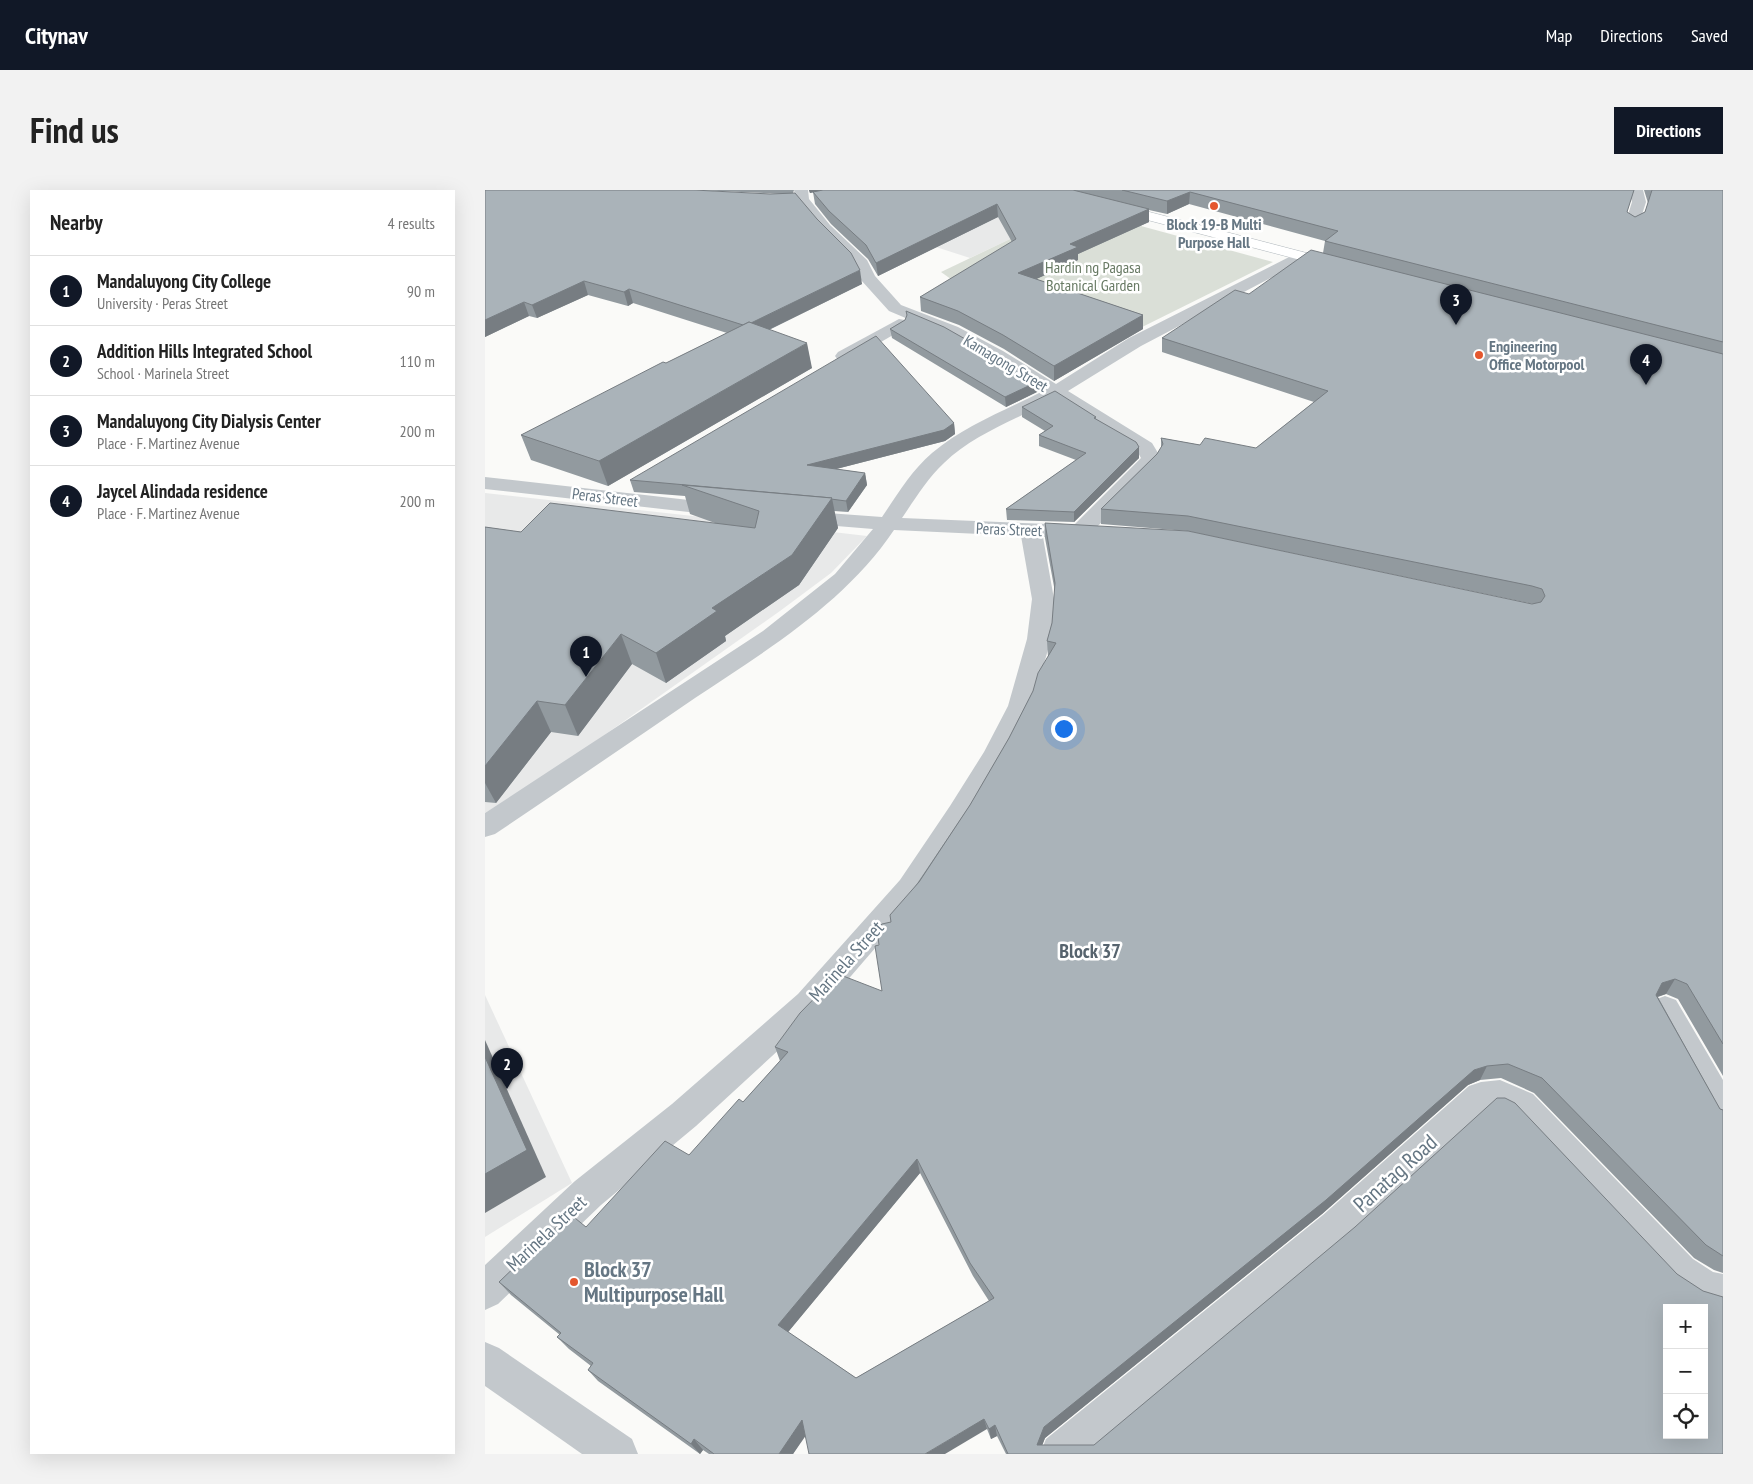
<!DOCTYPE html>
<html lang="en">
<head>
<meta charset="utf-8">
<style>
	body { margin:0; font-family:"PT Sans Narrow",sans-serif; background:#f2f2f2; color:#222 }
	.controls { position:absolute; right:15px; bottom:15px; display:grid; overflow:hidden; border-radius:0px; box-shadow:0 5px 20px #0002 }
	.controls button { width:45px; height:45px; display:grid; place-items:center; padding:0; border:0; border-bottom:1px solid #e0e0e0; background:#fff; color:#222; font:25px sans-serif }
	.you { position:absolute; left:578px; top:538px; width:18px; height:18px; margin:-12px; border:4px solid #fff; border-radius:50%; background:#1a73e8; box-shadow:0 0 0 8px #1a73e833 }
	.badge { display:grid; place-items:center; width:32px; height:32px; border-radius:50%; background:#111827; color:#fff; font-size:16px; font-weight:700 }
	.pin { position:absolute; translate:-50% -41px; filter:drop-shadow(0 1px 2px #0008) }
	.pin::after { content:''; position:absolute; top:26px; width:18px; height:15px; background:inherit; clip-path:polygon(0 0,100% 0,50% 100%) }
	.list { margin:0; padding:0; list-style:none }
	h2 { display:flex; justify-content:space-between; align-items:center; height:65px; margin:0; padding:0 20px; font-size:21px }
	h2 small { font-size:16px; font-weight:400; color:#767676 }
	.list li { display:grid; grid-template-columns:32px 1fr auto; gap:15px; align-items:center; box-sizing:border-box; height:70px; padding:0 20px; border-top:1px solid #e0e0e0 }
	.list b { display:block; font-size:19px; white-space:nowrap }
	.list p { margin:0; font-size:16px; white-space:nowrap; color:#767676 }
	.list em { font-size:16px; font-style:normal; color:#767676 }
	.icon { flex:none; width:28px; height:28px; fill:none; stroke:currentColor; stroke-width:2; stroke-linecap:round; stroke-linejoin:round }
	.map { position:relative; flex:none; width:1238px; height:1264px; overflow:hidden; border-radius:0px }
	header { display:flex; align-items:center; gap:30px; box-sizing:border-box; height:70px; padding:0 25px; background:#111827; color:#fff }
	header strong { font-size:24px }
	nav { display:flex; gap:28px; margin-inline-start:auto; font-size:18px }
	.intro { display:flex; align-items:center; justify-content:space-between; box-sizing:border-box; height:120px; padding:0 30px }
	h1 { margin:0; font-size:35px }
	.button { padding:12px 22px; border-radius:0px; background:#111827; color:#fff; font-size:18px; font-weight:700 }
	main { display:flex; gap:30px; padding:0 30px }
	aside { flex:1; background:#fff; border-radius:0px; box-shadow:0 5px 20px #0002 }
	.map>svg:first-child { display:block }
	.built { fill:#e8e9e9 }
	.green { fill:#dadfd7 }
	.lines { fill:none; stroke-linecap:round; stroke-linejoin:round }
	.secondary-casing { stroke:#b3babf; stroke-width:1 }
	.street { fill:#c3c8cc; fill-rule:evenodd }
	.secondary { fill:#fff; fill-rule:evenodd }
	.wall { fill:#929a9f; fill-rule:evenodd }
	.shaded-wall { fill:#777d82 }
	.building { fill:#aab3b9; stroke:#777d82; fill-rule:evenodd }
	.poi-dot { fill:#e4572e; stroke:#fff; stroke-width:2 }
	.labels { text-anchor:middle; stroke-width:5; stroke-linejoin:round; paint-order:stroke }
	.far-poi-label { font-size:16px; font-weight:bold; fill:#657683; stroke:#fff }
	.far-park-label { font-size:16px; fill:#687a64; stroke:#fff }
	.far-street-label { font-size:16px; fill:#657683; stroke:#fff }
	.street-label { font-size:19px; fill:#657683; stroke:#fff }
	.neighbourhood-label { font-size:20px; font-weight:bold; fill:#57646e; stroke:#fff }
	.near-street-label { font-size:22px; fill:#657683; stroke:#fff }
	.near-poi-label { font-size:22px; font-weight:bold; fill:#657683; stroke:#fff; text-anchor:start }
</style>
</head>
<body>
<header>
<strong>Citynav</strong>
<nav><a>Map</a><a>Directions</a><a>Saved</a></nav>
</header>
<div class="intro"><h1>Find us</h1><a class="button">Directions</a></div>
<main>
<aside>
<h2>Nearby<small>4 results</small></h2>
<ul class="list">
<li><span class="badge">1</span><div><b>Mandaluyong City College</b><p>University · Peras Street</p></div><em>90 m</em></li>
<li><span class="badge">2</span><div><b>Addition Hills Integrated School</b><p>School · Marinela Street</p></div><em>110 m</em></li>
<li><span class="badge">3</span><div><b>Mandaluyong City Dialysis Center</b><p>Place · F. Martinez Avenue</p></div><em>200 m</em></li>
<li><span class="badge">4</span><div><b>Jaycel Alindada residence</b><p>Place · F. Martinez Avenue</p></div><em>200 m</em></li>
</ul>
</aside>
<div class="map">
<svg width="1238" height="1264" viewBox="0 0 1238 1264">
	<rect width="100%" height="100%" fill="#fafaf8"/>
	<g class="built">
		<path d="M 457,11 L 584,21 L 485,68 L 451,57 L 442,47 Z"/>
		<path d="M 0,303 L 244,330 L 382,346 L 346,383 L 295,421 L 87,568 L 0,623 Z"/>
		<path d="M 0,805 L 87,993 L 0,1047 Z"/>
	</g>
	<path class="green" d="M 590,18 L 788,72 L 627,152 L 484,102 L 456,82 Z"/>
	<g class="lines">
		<g class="secondary-casing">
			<path id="secondary" d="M 557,0 L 580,0 L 860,73 L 863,76 L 860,79 L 850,79 L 559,3 Z"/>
		</g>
		<g class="street">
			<path d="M 309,0 L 323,0 L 324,9 L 345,35 L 382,70 L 390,86 L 416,115 L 473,137 L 518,161 L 571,194 L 644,148 L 812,63 L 817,61 L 825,66 L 822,69 L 656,156 L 583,201 L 667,253 L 676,268 L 670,278 L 603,346 L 596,348 L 558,347 L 569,409 L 566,449 L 547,516 L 524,563 L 485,630 L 435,706 L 335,822 L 211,936 L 116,1015 L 13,1114 L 0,1120 L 0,1075 L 90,991 L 187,914 L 313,804 L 415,690 L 465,616 L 499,562 L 523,516 L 542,449 L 547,409 L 536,346 L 409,340 C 360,413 282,460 210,508 C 144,553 77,599 10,644 L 0,647 L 0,623 L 278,441 L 350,384 L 388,339 L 315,333 L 308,331 L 305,327 L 308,323 L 315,321 L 397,327 C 412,305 426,281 447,263 C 479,236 521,220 558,201 L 506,169 L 461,145 L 404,121 L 376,90 L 370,75 L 335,41 L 312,13 ZM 570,209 L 652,261 L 656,268 L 589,335 L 417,328 C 430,309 442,289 459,273 C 489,244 534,228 570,209 Z"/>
			<path d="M 1144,0 L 1158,0 L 1161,12 L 1154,34 L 1147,38 L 1140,34 L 1147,12 Z"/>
			<path d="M 414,129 L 420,130 L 422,134 L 420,138 L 365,170 L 353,170 L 350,166 L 353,162 Z"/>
			<path d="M 0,287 L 239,314 L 246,316 L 249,320 L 246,324 L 239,326 L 0,299 Z"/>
			<path d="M 1180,806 L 1191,810 L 1238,890 L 1238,936 L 1226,932 L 1164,819 L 1169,810 Z"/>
			<path d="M 1015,890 L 1048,904 L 1208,1069 L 1228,1082 L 1238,1084 L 1238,1122 L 1207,1112 L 1182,1095 L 1024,926 L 1013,920 L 1004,921 L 864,1049 L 608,1264 L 555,1264 L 561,1249 L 838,1025 L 984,896 L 996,892 Z"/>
			<path d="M 0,1152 L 14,1158 L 147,1249 L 153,1264 L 97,1264 L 0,1196 Z"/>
		</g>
		<use href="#secondary" class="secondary"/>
	</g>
	<g class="wall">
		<path d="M 0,0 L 285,4 L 300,4 L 212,0 L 309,0 L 308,3 L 377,94 L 284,140 L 327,178 L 123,296 L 46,270 L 36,245 L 242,143 L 148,113 L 143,116 L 103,105 L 52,128 L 44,126 L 0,147 Z"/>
		<path d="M 324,0 L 1149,0 L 1142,22 L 1150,27 L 1160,22 L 1163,13 L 1159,0 L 1238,0 L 1238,886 L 1193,809 L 1181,804 L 1173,807 L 1235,919 L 1238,920 L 1238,1083 L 1229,1080 L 1209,1068 L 1049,903 L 1016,888 L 995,890 L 983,895 L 837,1024 L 560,1248 L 557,1255 L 1238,1264 L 521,1264 L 512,1246 L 506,1249 L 502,1239 L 320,1245 L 308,1264 L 224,1264 L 218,1260 L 215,1264 L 113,1191 L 103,1180 L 106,1176 L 84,1159 L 72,1147 L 75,1145 L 26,1105 L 14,1092 L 101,1037 L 204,965 L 258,912 L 295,871 L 290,857 L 397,801 L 394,755 L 406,732 L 485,615 L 524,548 L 548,501 L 563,467 L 562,451 L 567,433 L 570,402 L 560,348 L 560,333 L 1048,414 L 702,341 L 616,334 L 616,319 L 672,264 L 676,258 L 676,248 L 715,255 L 771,258 L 829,212 L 677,162 L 677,148 L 764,104 L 838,63 L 840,51 L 704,14 L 682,24 L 664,20 L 664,32 L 593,64 L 593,70 L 551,89 L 658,125 L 658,139 L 569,191 L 519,159 L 474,135 L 436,121 L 435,107 L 527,52 L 513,27 L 393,86 L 383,69 L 346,34 L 330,14 L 328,2 L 325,3 ZM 435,983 L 488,1086 L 504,1111 L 371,1188 L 303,1142 Z"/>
		<path d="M 421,121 L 554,191 L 554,201 L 521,217 L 407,148 L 405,139 L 420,130 L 422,126 Z"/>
		<path d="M 537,217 L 611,227 L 611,229 L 654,257 L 654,268 L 589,332 L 522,330 L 521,319 L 591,270 L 554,256 L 554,245 L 560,241 L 537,227 Z"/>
		<path d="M 469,233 L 470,244 L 460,251 L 351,279 L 380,283 L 382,295 L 363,322 L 349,321 L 353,338 L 314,395 L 240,446 L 241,451 L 181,493 L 147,474 L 93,546 L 66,542 L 11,613 L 0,612 L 0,337 L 36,342 L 230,333 L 205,324 L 200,306 L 149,302 L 145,290 Z"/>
	</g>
	<g class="shaded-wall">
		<path d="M 324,0 L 342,0 L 325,3 Z"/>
		<path d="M 705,2 L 704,14 L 682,24 L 682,11 Z"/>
		<path d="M 512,14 L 513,27 L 393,86 L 391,73 Z"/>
		<path d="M 664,19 L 664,32 L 593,64 L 593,70 L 534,97 L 533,83 L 585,54 Z"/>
		<path d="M 375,80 L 377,94 L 263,150 L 260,136 Z"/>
		<path d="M 99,91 L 103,105 L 52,128 L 47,115 Z"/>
		<path d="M 144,99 L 148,113 L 143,116 L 139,102 Z"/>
		<path d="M 39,112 L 44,126 L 0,147 L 0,130 Z"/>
		<path d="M 658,125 L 658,139 L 569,191 L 569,176 Z"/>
		<path d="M 322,153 L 327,178 L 123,296 L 114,271 Z"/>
		<path d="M 554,191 L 554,201 L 521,217 L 520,207 Z"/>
		<path d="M 469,233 L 470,244 L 460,251 L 324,286 L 322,275 Z"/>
		<path d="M 654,257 L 654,268 L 589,332 L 589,322 Z"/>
		<path d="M 380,283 L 382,295 L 363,322 L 361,311 Z"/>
		<path d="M 347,308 L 353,338 L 314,395 L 240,446 L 241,451 L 181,493 L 171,463 L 227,418 Z"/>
		<path d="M 136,444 L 147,474 L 93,546 L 80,515 Z"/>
		<path d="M 52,511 L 66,542 L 11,613 L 0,593 L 0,576 Z"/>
		<path d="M 1190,789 L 1181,804 L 1168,808 L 1177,793 Z"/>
		<path d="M 0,850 L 61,987 L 0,1023 Z"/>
		<path d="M 1002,876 L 995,890 L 983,895 L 837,1024 L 560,1248 L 554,1264 L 552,1255 L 559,1237 L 989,880 Z"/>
		<path d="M 432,969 L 435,983 L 299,1147 L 293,1135 Z"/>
		<path d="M 499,1229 L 502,1239 L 460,1264 L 440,1264 Z"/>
		<path d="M 317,1230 L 324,1241 L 308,1264 L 294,1264 Z"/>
		<path d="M 510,1235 L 512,1246 L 506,1249 L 504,1239 Z"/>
		<path d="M 209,1249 L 218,1260 L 215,1264 L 206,1254 Z"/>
	</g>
	<g class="building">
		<path d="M 0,0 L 209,0 L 285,4 L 310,3 L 332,29 L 366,63 L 375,80 L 266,133 L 264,132 L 258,135 L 144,99 L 139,102 L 99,91 L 47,115 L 39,112 L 0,130 Z"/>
		<path d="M 338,0 L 588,0 L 664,19 L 585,54 L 593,57 L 533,83 L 658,125 L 569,176 L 518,145 L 473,121 L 435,107 L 531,49 L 512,14 L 391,73 L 381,55 L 344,21 L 328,2 Z"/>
		<path d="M 637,0 L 1149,0 L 1142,22 L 1150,27 L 1160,22 L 1167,0 L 1238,0 L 1238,152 L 840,51 L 853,41 L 705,2 L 682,11 Z"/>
		<path d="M 826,60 L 1238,164 L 1238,854 L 1202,794 L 1190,789 L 1177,793 L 1171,805 L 1235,919 L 1238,920 L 1238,1066 L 1221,1055 L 1057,888 L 1023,874 L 1002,876 L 989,880 L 841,1010 L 559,1237 L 552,1255 L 609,1255 L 870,1037 L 1012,908 L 1020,908 L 1030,913 L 1192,1084 L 1218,1101 L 1238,1107 L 1238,1264 L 523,1264 L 510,1235 L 504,1239 L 499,1229 L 440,1264 L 324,1264 L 317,1230 L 294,1264 L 229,1264 L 209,1249 L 206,1254 L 103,1180 L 108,1173 L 72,1147 L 76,1143 L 14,1092 L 85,1024 L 101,1037 L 180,951 L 204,965 L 254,909 L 258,912 L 303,862 L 290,857 L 315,823 L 353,784 L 397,801 L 390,756 L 394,755 L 392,739 L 397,734 L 406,732 L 405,725 L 434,692 L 485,615 L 524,548 L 548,501 L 553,483 L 571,453 L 562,451 L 567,433 L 570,393 L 560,333 L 703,341 L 1047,414 L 1056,412 L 1060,406 L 1057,399 L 1047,396 L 703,326 L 616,319 L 672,264 L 678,254 L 676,248 L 715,255 L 720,248 L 771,258 L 843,201 L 677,148 L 750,100 L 764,104 ZM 432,969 L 485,1073 L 509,1108 L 371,1188 L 293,1135 ZM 1182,1118 L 1219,1118 L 1219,1245 L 1182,1245 Z"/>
		<path d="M 421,121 L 459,137 L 554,191 L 520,207 L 405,139 L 420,130 L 422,125 Z"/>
		<path d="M 264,132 L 322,153 L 114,271 L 36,245 L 178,172 L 181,173 Z"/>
		<path d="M 391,146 L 469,233 L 459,240 L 322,275 L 380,283 L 361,311 L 346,309 L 347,308 L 145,290 Z"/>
		<path d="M 570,201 L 611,227 L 609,228 L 651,252 L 654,257 L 589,322 L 521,319 L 601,263 L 554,245 L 568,236 L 537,217 Z"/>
		<path d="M 197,295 L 347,308 L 307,365 L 227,418 L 232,421 L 171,463 L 136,444 L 80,515 L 52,511 L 0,576 L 0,337 L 36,342 L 65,313 L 270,338 L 274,321 Z"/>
		<path d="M 0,867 L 42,960 L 0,984 Z"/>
	</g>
	<g class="poi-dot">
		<circle cx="729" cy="16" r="5"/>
		<circle cx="994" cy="165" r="5"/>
		<circle cx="89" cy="1092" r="5"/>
	</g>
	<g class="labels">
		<g class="far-poi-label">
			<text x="729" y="40">Block 19-B Multi<tspan x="729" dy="18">Purpose Hall</tspan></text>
			<text x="1004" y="162" text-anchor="start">Engineering<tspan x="1004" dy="18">Office Motorpool</tspan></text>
		</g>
		<g class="far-park-label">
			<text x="608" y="83">Hardin ng Pagasa<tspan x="608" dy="18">Botanical Garden</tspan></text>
		</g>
		<g class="far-street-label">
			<text transform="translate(521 173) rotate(31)" y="6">Kamagong Street</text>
			<text transform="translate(120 307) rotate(7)" y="6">Peras Street</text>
			<text transform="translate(524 339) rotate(2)" y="6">Peras Street</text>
		</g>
		<g class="street-label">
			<text transform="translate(361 771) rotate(-48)" y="7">Marinela Street</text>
			<text transform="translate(61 1043) rotate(-43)" y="7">Marinela Street</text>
		</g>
		<g class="neighbourhood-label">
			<text x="605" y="768">Block 37</text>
		</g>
		<g class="near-street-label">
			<text transform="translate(910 983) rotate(-42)" y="8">Panatag Road</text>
		</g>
		<g class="near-poi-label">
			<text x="99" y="1087">Block 37<tspan x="99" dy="25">Multipurpose Hall</tspan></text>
		</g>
	</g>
</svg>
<div class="controls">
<button>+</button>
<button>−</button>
<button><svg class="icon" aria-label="locate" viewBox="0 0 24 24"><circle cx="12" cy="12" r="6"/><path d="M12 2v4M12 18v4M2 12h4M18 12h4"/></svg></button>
</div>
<div class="you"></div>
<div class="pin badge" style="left:101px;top:487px">1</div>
<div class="pin badge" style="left:22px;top:899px">2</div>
<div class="pin badge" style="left:971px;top:135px">3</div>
<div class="pin badge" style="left:1161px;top:195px">4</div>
</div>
</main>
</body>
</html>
